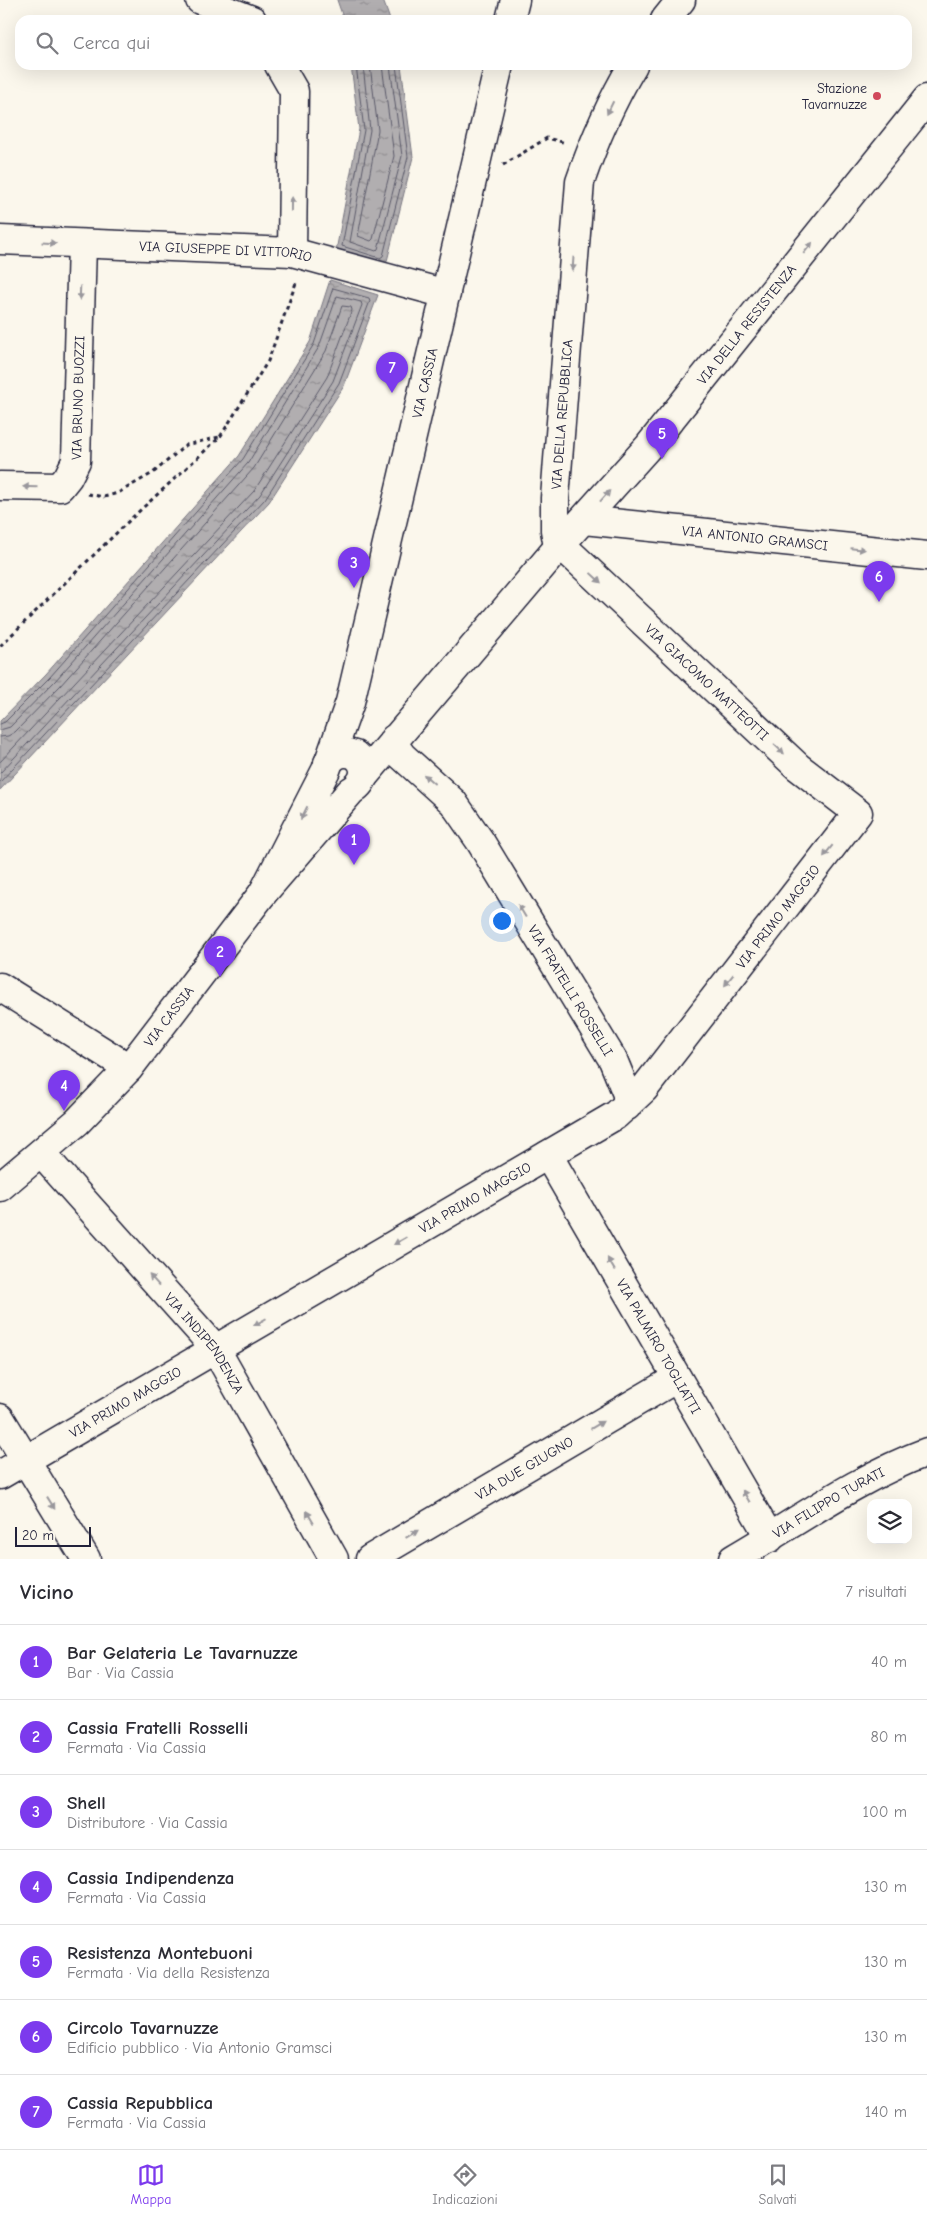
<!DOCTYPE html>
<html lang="it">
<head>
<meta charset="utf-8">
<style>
	body { margin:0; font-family:"Comic Neue",sans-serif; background:#f7f7f7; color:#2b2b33 }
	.controls { position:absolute; right:15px; bottom:15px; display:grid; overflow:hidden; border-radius:10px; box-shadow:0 5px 20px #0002 }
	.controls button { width:45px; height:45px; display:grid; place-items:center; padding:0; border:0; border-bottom:1px solid #e1e1e2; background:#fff; color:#2b2b33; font:25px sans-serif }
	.scale { position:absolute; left:15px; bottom:12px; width:76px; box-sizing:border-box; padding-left:5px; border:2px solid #22223b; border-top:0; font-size:14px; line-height:18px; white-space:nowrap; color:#22223b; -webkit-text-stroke:4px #fbf7ec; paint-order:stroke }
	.you { position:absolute; left:501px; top:920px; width:18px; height:18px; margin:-12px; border:4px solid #fff; border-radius:50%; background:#1a73e8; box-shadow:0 0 0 8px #1a73e833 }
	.badge { display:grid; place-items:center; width:32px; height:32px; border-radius:50%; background:#7c3aed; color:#fff; font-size:16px; font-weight:700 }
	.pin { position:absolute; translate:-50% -41px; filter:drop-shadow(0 1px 2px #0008) }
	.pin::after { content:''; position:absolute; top:26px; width:18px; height:15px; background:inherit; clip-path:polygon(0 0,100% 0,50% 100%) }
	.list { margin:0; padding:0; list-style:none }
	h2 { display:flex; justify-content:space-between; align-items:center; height:65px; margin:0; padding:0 20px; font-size:21px }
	h2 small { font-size:16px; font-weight:400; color:#7c7c81 }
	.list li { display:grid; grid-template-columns:32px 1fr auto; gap:15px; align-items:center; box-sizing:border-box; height:75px; padding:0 20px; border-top:1px solid #e1e1e2 }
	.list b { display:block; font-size:19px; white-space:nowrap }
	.list p { margin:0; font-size:16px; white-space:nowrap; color:#7c7c81 }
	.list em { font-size:16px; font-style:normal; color:#7c7c81 }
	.icon { flex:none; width:28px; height:28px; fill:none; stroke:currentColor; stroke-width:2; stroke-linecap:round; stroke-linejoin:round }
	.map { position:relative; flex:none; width:927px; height:1559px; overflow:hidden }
	.search { position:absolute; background:#fff; box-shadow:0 5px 20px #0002; left:15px; right:15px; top:15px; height:55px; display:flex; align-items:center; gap:12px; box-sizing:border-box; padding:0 18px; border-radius:15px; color:#7c7c81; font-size:19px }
	.sheet { height:590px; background:#fff }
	nav { display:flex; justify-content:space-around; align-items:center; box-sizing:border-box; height:70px; border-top:1px solid #e1e1e2; background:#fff; font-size:14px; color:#7c7c81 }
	nav a { display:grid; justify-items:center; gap:2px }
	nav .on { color:#7c3aed }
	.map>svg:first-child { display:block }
	.water { fill:url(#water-ripples); stroke:#787681 }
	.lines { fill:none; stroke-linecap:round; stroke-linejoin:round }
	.shore { stroke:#5b5a6a; stroke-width:1 }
	.minor-casing { stroke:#22223b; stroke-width:31 }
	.primary-casing { stroke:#22223b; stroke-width:31 }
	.path { stroke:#22223b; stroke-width:3; stroke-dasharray:4 4; stroke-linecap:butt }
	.minor { stroke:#fbf7ec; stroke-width:28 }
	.primary { stroke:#fbf7ec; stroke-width:28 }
	.oneway { fill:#99979c }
	.poi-dot { fill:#d1495b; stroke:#fbf7ec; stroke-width:2 }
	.labels { text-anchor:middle; stroke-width:4.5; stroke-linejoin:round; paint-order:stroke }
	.poi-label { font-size:14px; fill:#22223b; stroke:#fbf7ec; text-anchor:end }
	.street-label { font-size:14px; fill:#22223b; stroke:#fbf7ec }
</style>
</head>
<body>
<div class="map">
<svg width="927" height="1559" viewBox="0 0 927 1559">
	<defs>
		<pattern id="water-ripples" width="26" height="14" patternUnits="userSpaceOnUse" patternTransform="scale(1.25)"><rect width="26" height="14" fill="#b1aeb0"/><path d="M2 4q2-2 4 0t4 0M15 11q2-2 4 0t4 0" fill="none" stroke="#908d90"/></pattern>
	</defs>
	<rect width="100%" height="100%" fill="#fbf7ec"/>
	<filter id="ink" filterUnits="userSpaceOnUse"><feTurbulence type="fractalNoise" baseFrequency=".02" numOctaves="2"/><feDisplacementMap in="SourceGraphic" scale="10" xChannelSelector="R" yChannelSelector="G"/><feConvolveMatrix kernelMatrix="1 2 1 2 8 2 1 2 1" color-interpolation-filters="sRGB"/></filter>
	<g filter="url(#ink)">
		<g class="water">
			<path d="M 337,0 L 383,0 L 390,20 L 344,20 Z"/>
			<path d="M 351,65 L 401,65 L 413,157 L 386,265 L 336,251 L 359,129 Z"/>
			<path d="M 330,280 L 378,295 L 344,386 L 269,502 L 0,790 L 0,721 L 46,674 L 239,456 L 310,342 Z"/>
		</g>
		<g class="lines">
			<g class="shore">
				<path d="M 356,65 L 364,130 L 342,246 L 380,258 L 383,256 L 408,157 L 396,65"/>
				<path d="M 363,65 L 370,130 L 350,242 L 376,251 L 378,249 L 402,156 L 390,65"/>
				<path d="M 370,65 L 378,130 L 358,236 L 371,241 L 373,239 L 394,156 L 382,65"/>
				<path d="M 0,724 L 5,722 L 50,677 L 243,459 L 314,344 L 333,288 L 369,298 L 370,301 L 339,383 L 265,499 L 0,782"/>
				<path d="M 0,730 L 10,727 L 55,681 L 248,463 L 319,347 L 337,296 L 361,302 L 362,305 L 333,381 L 260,495 L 0,773"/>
				<path d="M 0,737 L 8,736 L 15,732 L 60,686 L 254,468 L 326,351 L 342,306 L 351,307 L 352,310 L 327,377 L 254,491 L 0,762"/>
			</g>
			<g class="minor-casing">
				<g id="minor">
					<path d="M 200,0 L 252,20"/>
					<path d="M 665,20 L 681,0"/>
					<path d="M 279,65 L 294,91 L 292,252"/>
					<path id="s1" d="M 0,240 L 292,252 L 446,294"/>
					<path id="s2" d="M 0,486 L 60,487 L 68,477 L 76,461 L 82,244"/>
					<path id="s3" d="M 584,520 L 927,556"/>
					<path id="s4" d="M 394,739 L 397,749 L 402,756 L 453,802 L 480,841 L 613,1060 L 627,1094 L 627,1106"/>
					<path id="s5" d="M 364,776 L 560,545 L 649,446 L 927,99"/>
					<path d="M 0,987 L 129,1068"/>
					<path id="s6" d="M 41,1153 L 215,1348 L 334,1559"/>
					<path id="s7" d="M 548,1155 L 770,1538"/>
					<path d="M 0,1418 L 86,1559"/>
					<path id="s8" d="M 0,1475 L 616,1115 L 644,1089 L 858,813 L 798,767 L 557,541 L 555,530 L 555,498 L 580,182 C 594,141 611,102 633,65"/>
					<path id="s9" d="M 370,1559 L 677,1378"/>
					<path id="s10" d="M 733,1559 C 797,1522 857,1478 927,1452"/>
				</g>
			</g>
			<g class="primary-casing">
				<g id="primary">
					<path d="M 510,20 L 515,0"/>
					<path id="s11" d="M 263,893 L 326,770 L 350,702 L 499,65"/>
					<path id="s12" d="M 0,1187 L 77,1122 L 129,1068 L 263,893 L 351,791 C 366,782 369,766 355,755 C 344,751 335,753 328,763"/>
				</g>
			</g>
			<g class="path">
				<path d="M 503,165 L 547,138 L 566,143"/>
				<path d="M 88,494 L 104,497 L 118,493 L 153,473 L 186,445 L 219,437"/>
				<path d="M 0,646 L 135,515 L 220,437 L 268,361 L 297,280"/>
			</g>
			<use href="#minor" class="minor"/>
			<use href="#primary" class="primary"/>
		</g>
		<defs><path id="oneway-solid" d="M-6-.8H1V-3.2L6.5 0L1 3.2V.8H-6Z" transform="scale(1.25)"/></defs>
		<g class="oneway">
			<use href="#oneway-solid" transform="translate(610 108) rotate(116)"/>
			<use href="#oneway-solid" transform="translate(292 204) rotate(-89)"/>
			<use href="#oneway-solid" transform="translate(49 243) rotate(3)"/>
			<use href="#oneway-solid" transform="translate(808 248) rotate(-51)"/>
			<use href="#oneway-solid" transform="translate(573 264) rotate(94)"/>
			<use href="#oneway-solid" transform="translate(80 293) rotate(92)"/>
			<use href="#oneway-solid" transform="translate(30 487) rotate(-179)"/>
			<use href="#oneway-solid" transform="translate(605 496) rotate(-48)"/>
			<use href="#oneway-solid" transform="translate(858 549) rotate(6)"/>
			<use href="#oneway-solid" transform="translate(596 578) rotate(43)"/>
			<use href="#oneway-solid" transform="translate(779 749) rotate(43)"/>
			<use href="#oneway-solid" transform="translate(429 779) rotate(-139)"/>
			<use href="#oneway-solid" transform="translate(304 813) rotate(117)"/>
			<use href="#oneway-solid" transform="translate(828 851) rotate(128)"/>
			<use href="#oneway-solid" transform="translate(522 911) rotate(-121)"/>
			<use href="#oneway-solid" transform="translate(729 980) rotate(128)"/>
			<use href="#oneway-solid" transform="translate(400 1241) rotate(150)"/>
			<use href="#oneway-solid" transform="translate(611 1264) rotate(-120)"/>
			<use href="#oneway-solid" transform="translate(154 1280) rotate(-132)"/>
			<use href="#oneway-solid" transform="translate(260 1322) rotate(150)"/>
			<use href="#oneway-solid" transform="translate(597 1425) rotate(-31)"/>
			<use href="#oneway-solid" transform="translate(746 1496) rotate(-120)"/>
			<use href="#oneway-solid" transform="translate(51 1503) rotate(58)"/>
			<use href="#oneway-solid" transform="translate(310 1517) rotate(-120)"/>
			<use href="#oneway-solid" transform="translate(412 1534) rotate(-31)"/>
		</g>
	</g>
	<circle class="poi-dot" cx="877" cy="96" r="5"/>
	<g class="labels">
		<g class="poi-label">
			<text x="867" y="93">Stazione<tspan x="867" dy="16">Tavarnuzze</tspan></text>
		</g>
		<g class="street-label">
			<text dy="5" stroke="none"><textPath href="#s1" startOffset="226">VIA GIUSEPPE DI VITTORIO</textPath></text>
			<text dy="5" stroke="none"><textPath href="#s5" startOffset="592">VIA DELLA RESISTENZA</textPath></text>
			<text dy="5" stroke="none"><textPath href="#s11" startOffset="538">VIA CASSIA</textPath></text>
			<text dy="5" stroke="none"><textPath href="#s2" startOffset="154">VIA BRUNO BUOZZI</textPath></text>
			<text dy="5" stroke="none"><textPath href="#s8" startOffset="1634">VIA DELLA REPUBBLICA</textPath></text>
			<text dy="5" stroke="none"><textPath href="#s3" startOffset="172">VIA ANTONIO GRAMSCI</textPath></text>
			<text transform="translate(707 682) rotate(43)" y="5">VIA GIACOMO MATTEOTTI</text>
			<text dy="5" stroke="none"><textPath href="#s8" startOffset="970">VIA PRIMO MAGGIO</textPath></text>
			<text dy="5" stroke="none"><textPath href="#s4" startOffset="310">VIA FRATELLI ROSSELLI</textPath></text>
			<text dy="5" stroke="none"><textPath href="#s12" startOffset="241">VIA CASSIA</textPath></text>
			<text dy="5" stroke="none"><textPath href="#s8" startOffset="550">VIA PRIMO MAGGIO</textPath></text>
			<text dy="5" stroke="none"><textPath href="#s6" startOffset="251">VIA INDIPENDENZA</textPath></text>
			<text dy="5" stroke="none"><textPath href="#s7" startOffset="221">VIA PALMIRO TOGLIATTI</textPath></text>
			<text dy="5" stroke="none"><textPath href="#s8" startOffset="145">VIA PRIMO MAGGIO</textPath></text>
			<text dy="5" stroke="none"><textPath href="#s9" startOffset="179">VIA DUE GIUGNO</textPath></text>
			<text dy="5" stroke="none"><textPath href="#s10" startOffset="111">VIA FILIPPO TURATI</textPath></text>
		</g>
	</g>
</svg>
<div class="controls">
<button><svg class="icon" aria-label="layers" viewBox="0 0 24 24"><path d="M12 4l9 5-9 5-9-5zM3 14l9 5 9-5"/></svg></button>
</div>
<div class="scale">20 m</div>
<div class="you"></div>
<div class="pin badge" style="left:354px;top:865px">1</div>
<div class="pin badge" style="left:220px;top:977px">2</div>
<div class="pin badge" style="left:354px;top:588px">3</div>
<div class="pin badge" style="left:64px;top:1111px">4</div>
<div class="pin badge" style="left:662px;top:459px">5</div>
<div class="pin badge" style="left:879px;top:602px">6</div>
<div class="pin badge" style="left:392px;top:393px">7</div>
<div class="search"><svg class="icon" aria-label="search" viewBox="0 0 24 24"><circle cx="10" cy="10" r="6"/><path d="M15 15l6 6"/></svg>Cerca qui</div>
</div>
<section class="sheet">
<h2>Vicino<small>7 risultati</small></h2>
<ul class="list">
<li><span class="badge">1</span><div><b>Bar Gelateria Le Tavarnuzze</b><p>Bar · Via Cassia</p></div><em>40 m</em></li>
<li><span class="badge">2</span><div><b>Cassia Fratelli Rosselli</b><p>Fermata · Via Cassia</p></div><em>80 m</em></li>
<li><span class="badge">3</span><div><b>Shell</b><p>Distributore · Via Cassia</p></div><em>100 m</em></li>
<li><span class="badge">4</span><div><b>Cassia Indipendenza</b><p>Fermata · Via Cassia</p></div><em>130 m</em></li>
<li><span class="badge">5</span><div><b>Resistenza Montebuoni</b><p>Fermata · Via della Resistenza</p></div><em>130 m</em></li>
<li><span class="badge">6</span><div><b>Circolo Tavarnuzze</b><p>Edificio pubblico · Via Antonio Gramsci</p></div><em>130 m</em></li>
<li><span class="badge">7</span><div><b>Cassia Repubblica</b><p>Fermata · Via Cassia</p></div><em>140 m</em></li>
</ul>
</section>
<nav>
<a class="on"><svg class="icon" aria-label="map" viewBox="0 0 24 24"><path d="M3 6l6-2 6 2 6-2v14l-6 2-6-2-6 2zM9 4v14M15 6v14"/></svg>Mappa</a>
<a><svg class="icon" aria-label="directions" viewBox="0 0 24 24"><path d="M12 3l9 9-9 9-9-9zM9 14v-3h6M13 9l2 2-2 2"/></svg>Indicazioni</a>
<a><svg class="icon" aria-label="saved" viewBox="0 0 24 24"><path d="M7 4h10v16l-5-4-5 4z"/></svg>Salvati</a>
</nav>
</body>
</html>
